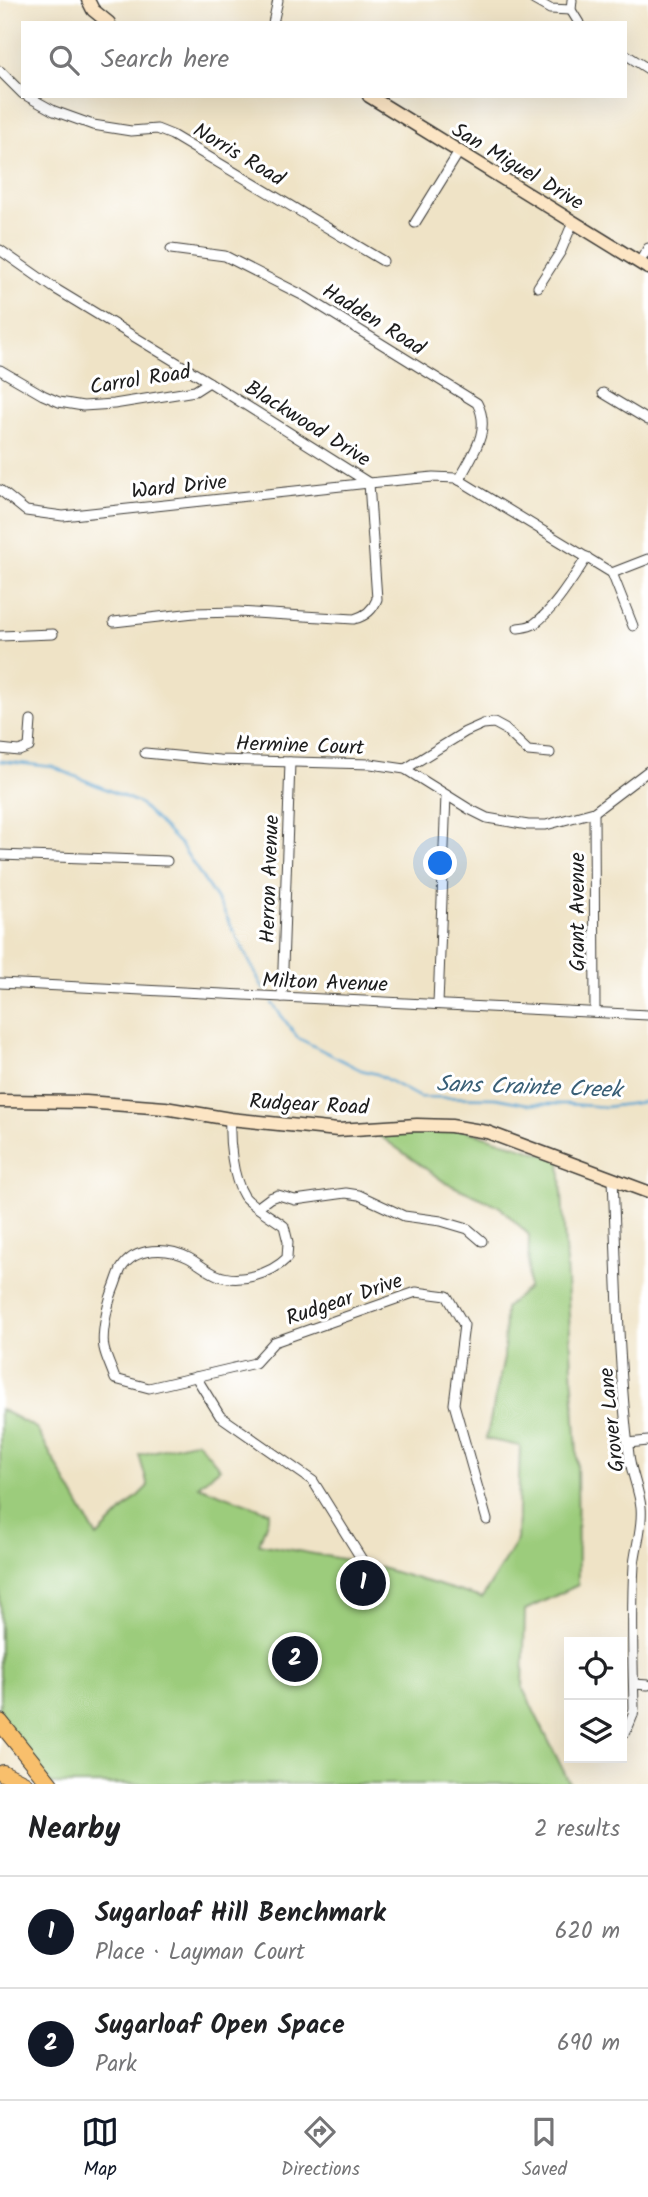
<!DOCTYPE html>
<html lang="en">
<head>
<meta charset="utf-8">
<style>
	body { margin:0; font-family:Kalam,sans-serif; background:#f6f6f6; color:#202124 }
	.controls { position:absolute; right:21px; bottom:21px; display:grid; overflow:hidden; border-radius:0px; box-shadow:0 7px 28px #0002 }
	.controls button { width:63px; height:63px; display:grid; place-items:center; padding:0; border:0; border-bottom:2px solid #e0e0e0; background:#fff; color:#202124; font:35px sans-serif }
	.you { position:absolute; left:441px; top:864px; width:24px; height:24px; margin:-18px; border:5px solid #fff; border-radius:50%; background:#1a73e8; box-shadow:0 0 0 10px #1a73e833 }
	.badge { display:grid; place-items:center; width:46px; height:46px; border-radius:50%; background:#111827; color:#fff; font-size:23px; font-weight:700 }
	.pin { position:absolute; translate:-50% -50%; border:4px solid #fff; box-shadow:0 2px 7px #0006 }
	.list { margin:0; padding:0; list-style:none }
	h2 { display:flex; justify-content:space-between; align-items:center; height:91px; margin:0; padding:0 28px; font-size:30px }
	h2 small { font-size:23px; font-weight:400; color:#757577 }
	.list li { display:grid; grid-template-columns:46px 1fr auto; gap:21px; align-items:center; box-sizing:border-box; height:112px; padding:0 28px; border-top:2px solid #e0e0e0 }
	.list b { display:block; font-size:26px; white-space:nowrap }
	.list p { margin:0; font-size:23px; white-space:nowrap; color:#757577 }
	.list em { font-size:23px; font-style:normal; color:#757577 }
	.icon { flex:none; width:38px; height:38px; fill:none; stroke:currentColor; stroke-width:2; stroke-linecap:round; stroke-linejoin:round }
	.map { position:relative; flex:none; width:648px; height:1784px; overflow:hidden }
	.search { position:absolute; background:#fff; box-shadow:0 7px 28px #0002; left:21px; right:21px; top:21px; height:77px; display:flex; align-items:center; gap:18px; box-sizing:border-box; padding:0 24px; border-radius:0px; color:#757577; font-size:26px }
	.sheet { height:315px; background:#fff }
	nav { display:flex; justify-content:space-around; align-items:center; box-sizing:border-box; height:98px; border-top:2px solid #e0e0e0; background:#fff; font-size:19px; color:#757577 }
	nav a { display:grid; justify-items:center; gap:4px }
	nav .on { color:#111827 }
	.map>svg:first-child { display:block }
	.green { fill:#9ccc7b; stroke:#5c744c; stroke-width:2 }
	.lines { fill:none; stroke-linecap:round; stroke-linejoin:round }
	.stream { stroke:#56a2cf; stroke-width:2.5 }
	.street-casing { stroke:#3c3a36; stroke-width:11 }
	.secondary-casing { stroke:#3c3a36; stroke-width:15 }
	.highway-casing { stroke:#3c3a36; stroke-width:18 }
	.street { stroke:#fff; stroke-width:9 }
	.secondary { stroke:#fce5c4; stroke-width:12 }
	.highway { stroke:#f8bf6c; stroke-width:16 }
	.labels { text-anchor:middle; stroke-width:6; stroke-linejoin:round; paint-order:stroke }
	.street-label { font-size:21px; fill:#1c1c1c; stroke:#fff }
	.water-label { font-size:23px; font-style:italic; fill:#395f76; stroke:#fff }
</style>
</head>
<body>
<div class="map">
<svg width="648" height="1784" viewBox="0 0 648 1784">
	<rect width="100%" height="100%" fill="#fff"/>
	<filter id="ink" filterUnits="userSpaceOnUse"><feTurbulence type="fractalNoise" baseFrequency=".0143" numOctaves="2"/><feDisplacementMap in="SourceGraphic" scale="14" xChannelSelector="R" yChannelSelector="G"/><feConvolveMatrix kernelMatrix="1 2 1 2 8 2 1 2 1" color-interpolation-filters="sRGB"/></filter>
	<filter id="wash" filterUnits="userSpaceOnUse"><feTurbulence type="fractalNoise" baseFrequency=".00686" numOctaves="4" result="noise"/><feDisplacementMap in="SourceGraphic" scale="28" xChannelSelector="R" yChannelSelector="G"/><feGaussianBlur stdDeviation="1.57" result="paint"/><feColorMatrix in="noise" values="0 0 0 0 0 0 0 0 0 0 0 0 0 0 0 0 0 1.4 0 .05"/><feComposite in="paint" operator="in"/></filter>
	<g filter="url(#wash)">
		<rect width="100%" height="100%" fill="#efe3c6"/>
		<path class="green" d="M 451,1126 L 560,1159 L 577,1454 L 578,1585 L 525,1610 L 523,1689 L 570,1784 L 50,1784 L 0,1722 L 0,1409 L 36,1428 L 97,1537 L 148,1486 L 139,1455 L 197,1441 L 220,1468 L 198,1486 L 270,1512 L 259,1544 L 364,1563 L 482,1598 L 517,1540 L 520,1446 L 486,1439 L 504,1358 L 505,1308 L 528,1288 L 529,1235 L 499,1206 L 446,1183 L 370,1129 Z"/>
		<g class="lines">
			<g class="stream">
				<path d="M 0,761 L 53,767 L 139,803 L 181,845 L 222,908 L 264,990"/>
				<path d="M 272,1003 L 298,1038 L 361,1070 L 377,1074 L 419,1097 L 496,1098 L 527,1104 L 568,1104 L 606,1107 L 643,1102 L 648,1103"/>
			</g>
		</g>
	</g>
	<g filter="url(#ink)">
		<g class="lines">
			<g class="street-casing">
				<g id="street">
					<path d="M 534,0 L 550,9 L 571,10"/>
					<path d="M 572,0 L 571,10 L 579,23"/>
					<path d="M 273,23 L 278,0"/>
					<path d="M 625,54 L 648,69"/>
					<path d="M 0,71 L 23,94"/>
					<path d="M 27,96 L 54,111 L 93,125 L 131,131 L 157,129 L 172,135 L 383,261"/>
					<path d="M 415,223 L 459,152"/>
					<path d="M 171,249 L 225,256 L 306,297 L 477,403 C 492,431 472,455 459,480"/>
					<path d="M 0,250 L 54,288 L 209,382 L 369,483 L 433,477 L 456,478 L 612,573"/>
					<path d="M 639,263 L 648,248"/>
					<path d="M 538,287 L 561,251 L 573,222"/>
					<path d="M 0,370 L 43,395 L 59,402 L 83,406 L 114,404 L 195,391 L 209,382"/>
					<path d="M 603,393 L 648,420"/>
					<path d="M 0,490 L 26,511 L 63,516 L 369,483 L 377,599 C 373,610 366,616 354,619 L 238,612 L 194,613 L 114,622"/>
					<path d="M 612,573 L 633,626"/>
					<path d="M 612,573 L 648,559"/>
					<path d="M 518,628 C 524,627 529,627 534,624 C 555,609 573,578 587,557"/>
					<path d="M 0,636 L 53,634"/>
					<path d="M 0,749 L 19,751 L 29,747 L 31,721"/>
					<path d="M 145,753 L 219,760 L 371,764 L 405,769 L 469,809 L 487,818 L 528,825 L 546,825 L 594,812 L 648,771"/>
					<path d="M 405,769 L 465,732 L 483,724 L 494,723 L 505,729 L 528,751 L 550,753"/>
					<path d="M 594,812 L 595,1012"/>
					<path d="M 0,855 L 167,861"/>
					<path d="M 0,983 L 648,1015"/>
					<path d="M 282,997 L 290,762"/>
					<path d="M 438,1004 L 446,795"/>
					<path d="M 230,1119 C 229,1140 232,1177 244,1196 C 250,1205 274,1218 284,1226 L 288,1242 L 287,1258 C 271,1274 239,1284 217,1275 C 207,1271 198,1263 189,1258 C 168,1247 135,1246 121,1269 C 118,1275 116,1283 113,1290 C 108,1303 101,1334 104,1348 C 106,1358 112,1369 115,1379 L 149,1388 L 255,1363 L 274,1342 L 416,1292 L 447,1296 L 464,1325 L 454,1404 L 487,1520"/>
					<path d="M 613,1179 C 617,1271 618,1364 629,1455 C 631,1473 639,1489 641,1507 C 643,1527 636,1545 634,1565 C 631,1613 633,1660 634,1708 L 633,1715 L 626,1732"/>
					<path d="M 258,1207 L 270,1198 L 278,1195 L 295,1200 L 346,1193 L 359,1195 L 404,1216 L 441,1221 L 468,1229 L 482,1241"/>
					<path d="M 196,1377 L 220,1416 L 313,1481 L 364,1563"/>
					<path d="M 628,1443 L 648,1441"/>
					<path d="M 634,1684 L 648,1685"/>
				</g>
			</g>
			<g class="secondary-casing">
				<g id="secondary">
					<path d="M 88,0 L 93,10 L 109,23"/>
					<path d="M 369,96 L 648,268"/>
					<path d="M 0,1101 L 86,1102 L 165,1108 L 230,1119 L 338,1130 L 417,1125 L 451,1126 L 487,1132 L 648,1192"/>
				</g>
			</g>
			<g class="highway-casing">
				<g id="highway">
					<path d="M 0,1722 L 50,1784"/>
					<path d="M 3,1773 L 25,1784"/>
				</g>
			</g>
			<use href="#street" class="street"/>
			<use href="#secondary" class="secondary"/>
			<use href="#highway" class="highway"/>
		</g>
	</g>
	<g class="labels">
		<g class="street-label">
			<text transform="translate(239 154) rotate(31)" y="7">Norris Road</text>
			<text transform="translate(518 166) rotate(31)" y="7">San Miguel Drive</text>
			<text transform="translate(374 319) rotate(32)" y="7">Hadden Road</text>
			<text transform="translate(140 379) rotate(-9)" y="7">Carrol Road</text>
			<text transform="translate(308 423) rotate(32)" y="7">Blackwood Drive</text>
			<text transform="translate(179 486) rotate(-6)" y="7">Ward Drive</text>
			<text transform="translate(300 745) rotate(2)" y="7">Hermine Court</text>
			<text transform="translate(269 879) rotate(-88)" y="7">Herron Avenue</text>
			<text transform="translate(577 912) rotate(-90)" y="7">Grant Avenue</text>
			<text transform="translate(325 982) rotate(2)" y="7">Milton Avenue</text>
			<text transform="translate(309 1104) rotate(3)" y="7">Rudgear Road</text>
			<text transform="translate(344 1299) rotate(-19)" y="7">Rudgear Drive</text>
			<text transform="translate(611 1420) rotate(-96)" y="7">Grover Lane</text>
		</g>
		<g class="water-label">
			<text transform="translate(529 1086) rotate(2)" y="8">Sans Crainte Creek</text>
		</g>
	</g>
</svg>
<div class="controls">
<button><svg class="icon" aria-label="locate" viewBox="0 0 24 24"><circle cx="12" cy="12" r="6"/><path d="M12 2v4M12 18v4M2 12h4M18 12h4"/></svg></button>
<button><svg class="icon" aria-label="layers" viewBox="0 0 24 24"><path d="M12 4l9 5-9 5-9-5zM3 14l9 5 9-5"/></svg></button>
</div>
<div class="you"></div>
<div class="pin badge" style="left:363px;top:1583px">1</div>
<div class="pin badge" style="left:295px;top:1659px">2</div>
<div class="search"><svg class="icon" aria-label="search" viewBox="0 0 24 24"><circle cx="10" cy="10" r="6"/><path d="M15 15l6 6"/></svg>Search here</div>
</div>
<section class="sheet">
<h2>Nearby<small>2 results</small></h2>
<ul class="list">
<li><span class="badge">1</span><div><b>Sugarloaf Hill Benchmark</b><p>Place · Layman Court</p></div><em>620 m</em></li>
<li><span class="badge">2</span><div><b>Sugarloaf Open Space</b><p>Park</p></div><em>690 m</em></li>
</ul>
</section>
<nav>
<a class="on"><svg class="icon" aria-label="map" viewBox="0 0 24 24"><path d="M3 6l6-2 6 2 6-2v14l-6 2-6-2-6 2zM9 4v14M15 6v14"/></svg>Map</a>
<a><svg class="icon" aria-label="directions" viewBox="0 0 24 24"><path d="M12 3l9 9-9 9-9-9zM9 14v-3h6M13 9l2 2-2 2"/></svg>Directions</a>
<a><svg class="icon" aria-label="saved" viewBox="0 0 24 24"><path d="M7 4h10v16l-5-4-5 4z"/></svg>Saved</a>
</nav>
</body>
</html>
